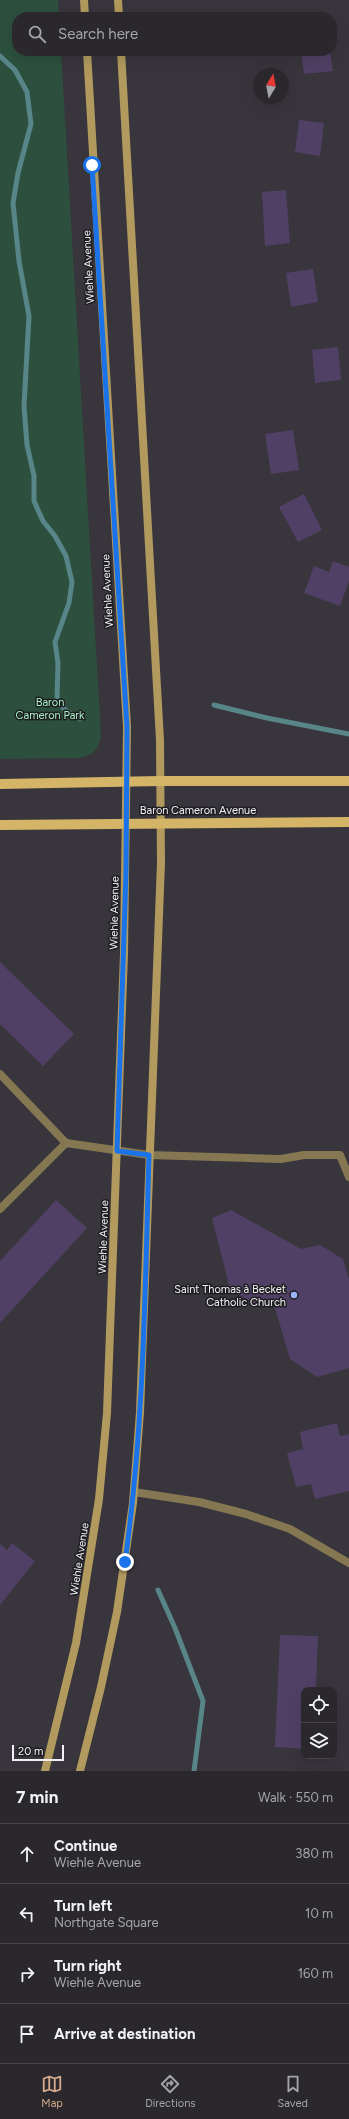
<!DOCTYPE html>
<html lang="en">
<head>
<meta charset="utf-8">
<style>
	body { margin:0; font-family:Figtree,sans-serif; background:#363439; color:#f1f3f6 }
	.controls { position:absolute; right:12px; bottom:12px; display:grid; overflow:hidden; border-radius:8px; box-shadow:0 4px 16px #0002 }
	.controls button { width:36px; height:36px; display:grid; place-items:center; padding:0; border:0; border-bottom:1px solid #464449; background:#2a282d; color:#f1f3f6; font:20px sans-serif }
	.compass { position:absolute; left:253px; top:68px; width:36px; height:36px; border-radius:50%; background:#2a282d; box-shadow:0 4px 16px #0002; rotate:10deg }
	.scale { position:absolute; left:12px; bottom:10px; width:52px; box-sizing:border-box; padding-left:4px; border:2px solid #f3f1f6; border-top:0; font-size:11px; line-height:14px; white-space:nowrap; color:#f3f1f6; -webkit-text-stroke:3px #1e1d20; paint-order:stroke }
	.stop { position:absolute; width:12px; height:12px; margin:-9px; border:3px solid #1a73e8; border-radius:50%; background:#fff }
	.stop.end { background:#1a73e8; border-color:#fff; box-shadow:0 1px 4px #0008 }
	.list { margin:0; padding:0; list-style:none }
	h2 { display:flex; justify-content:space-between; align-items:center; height:52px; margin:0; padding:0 16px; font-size:17px }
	h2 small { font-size:13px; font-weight:400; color:#a5a6aa }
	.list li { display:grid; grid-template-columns:26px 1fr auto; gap:12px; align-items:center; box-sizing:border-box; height:60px; padding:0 16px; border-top:1px solid #464449 }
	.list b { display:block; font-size:15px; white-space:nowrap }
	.list p { margin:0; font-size:13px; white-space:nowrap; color:#a5a6aa }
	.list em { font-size:13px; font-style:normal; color:#a5a6aa }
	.icon { flex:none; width:22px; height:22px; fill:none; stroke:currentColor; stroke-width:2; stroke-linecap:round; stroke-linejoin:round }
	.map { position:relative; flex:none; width:349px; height:1771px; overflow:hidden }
	.search { position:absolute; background:#2a282d; box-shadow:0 4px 16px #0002; left:12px; right:12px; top:12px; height:44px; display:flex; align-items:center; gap:10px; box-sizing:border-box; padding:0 14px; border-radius:16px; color:#a5a6aa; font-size:15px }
	.sheet { height:292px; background:#2a282d }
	nav { display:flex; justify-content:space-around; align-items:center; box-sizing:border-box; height:56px; border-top:1px solid #464449; background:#2a282d; font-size:11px; color:#a5a6aa }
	nav a { display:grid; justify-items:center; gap:2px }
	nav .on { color:#d6ab8b }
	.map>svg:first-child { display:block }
	.green { fill:#2d503e }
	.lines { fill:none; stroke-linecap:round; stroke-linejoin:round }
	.stream { stroke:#588588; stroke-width:5 }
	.building { fill:#514065 }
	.service { stroke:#857752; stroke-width:8 }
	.secondary { stroke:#b29a5e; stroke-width:8 }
	.primary { stroke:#d4b567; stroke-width:10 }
	.route { stroke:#1a73e8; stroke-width:5 }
	.poi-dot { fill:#9db4fd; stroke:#1e1d20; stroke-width:1.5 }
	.labels { text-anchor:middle; stroke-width:3; stroke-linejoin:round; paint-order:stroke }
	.street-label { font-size:11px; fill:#f3f1f6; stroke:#1e1d20 }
	.park-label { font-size:11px; fill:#a7f1c8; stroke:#1e1d20 }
	.poi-label { font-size:11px; fill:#f3f1f6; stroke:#1e1d20; text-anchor:end }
</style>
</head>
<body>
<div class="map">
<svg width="349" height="1771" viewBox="0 0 349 1771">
	<rect width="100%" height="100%" fill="#38353c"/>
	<path class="green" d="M 0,0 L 58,0 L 59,17 L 17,17 L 17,51 L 61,51 L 101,736 C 99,750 92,755 80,758 L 0,759 Z"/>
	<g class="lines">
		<g class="stream">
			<path d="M 0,56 L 15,70 L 27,92 L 31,124 L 18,173 L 13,203 L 19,261 L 29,316 L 24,406 L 27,445 L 34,476 L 34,501 L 43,521 L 55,536 L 66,556 L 72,582 L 69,603 L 55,642 L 58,663 L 57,700 L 66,711 L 80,719"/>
			<path d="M 214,705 L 267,718 L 349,734"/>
			<path d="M 158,1590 L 175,1628 L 203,1701 L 194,1771"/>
		</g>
	</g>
	<g class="building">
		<path d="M 301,51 L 330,51 L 333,71 L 304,74 Z"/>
		<path d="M 299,120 L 324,123 L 320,156 L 295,152 Z"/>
		<path d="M 286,190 L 290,243 L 265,246 L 262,192 Z"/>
		<path d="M 313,269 L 318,302 L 291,307 L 286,273 Z"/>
		<path d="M 338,347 L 341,380 L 315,383 L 312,350 Z"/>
		<path d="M 293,430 L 299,470 L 271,474 L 265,434 Z"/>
		<path d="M 304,494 L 322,530 L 298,542 L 279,507 Z"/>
		<path d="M 333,561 L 349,567 L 349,581 L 340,606 L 304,593 L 314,566 L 329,572 Z"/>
		<path d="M 0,962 L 74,1034 L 43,1066 L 0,1024 Z"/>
		<path d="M 56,1200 L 87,1228 L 0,1323 L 0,1261 Z"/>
		<path d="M 231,1210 L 301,1249 L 320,1245 L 343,1259 L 349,1279 L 349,1368 L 317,1377 L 290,1359 L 273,1301 L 253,1303 L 230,1289 L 212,1218 Z"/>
		<path d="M 337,1423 L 340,1436 L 349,1434 L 349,1491 L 315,1499 L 311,1484 L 296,1487 L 287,1453 L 303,1449 L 300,1432 Z"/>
		<path d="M 12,1543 L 35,1561 L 0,1605 L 0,1544 L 7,1550 Z"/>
		<path d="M 280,1635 L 318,1636 L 316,1690 L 304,1690 L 304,1749 L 275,1747 Z"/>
	</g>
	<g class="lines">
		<g class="service">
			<path d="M 0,1074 L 66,1143"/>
			<path d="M 0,1209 L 66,1143 L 149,1155 L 281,1159 L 304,1155 L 340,1155 L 349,1177"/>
			<path d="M 134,1492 L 199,1502 L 246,1514 L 290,1529 L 349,1563"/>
		</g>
		<g class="secondary">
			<path d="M 84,0 L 85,17"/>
			<path d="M 118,0 L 119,17"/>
			<path d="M 45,1771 L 76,1643 L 99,1499 L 107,1413 L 124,954 L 127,727 L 87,51"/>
			<path d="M 80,1771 L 101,1687 L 117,1612 L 133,1503 L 140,1412 L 161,863 L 160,740 L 121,51"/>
		</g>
		<g class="primary">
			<path d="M 0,784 L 161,781 L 349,781"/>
			<path d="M 0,825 L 349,822"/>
		</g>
	</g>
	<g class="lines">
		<path class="route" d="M 92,165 L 127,727 L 126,873 L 117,1151 L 149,1155 C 145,1291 144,1428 125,1562"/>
	</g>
	<circle class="poi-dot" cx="294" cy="1295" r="4"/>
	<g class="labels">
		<g class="street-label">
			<text transform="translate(88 267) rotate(-93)" y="4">Wiehle Avenue</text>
			<text transform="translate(107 591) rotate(-93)" y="4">Wiehle Avenue</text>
			<text x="198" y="814">Baron Cameron Avenue</text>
			<text transform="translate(114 913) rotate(-89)" y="4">Wiehle Avenue</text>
			<text transform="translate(103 1237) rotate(-88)" y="4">Wiehle Avenue</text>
			<text transform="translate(79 1559) rotate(-81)" y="4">Wiehle Avenue</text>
		</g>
		<g class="park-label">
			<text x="50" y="706">Baron<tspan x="50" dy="13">Cameron Park</tspan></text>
		</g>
		<g class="poi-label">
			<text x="286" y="1293">Saint Thomas à Becket<tspan x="286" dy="13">Catholic Church</tspan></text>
		</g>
	</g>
</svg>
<div class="controls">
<button><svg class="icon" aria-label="locate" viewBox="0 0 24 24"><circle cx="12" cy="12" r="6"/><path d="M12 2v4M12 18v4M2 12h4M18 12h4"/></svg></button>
<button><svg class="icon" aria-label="layers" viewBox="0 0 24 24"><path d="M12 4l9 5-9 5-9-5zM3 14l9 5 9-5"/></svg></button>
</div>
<svg class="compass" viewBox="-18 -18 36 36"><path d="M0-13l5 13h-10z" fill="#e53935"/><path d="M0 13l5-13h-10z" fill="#a5a6aa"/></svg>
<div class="scale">20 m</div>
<div class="stop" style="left:92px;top:165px"></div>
<div class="stop end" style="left:125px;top:1562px"></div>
<div class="search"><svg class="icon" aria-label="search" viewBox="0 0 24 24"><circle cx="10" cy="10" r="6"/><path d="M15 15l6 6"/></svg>Search here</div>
</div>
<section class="sheet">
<h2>7 min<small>Walk · 550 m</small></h2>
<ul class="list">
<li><svg class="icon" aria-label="ahead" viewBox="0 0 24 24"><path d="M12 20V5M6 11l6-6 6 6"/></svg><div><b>Continue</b><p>Wiehle Avenue</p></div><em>380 m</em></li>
<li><svg class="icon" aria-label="left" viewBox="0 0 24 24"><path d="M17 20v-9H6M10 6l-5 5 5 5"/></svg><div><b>Turn left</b><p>Northgate Square</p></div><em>10 m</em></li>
<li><svg class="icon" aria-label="right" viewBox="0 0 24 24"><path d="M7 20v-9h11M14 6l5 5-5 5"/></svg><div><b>Turn right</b><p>Wiehle Avenue</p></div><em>160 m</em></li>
<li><svg class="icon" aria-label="arrive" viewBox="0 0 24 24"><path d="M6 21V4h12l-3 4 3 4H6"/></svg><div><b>Arrive at destination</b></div></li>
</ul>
</section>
<nav>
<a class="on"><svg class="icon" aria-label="map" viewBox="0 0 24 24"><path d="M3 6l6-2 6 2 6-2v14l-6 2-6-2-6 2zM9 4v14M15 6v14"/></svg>Map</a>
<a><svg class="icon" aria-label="directions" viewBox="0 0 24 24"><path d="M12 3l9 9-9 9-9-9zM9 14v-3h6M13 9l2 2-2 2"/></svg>Directions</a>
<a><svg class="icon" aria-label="saved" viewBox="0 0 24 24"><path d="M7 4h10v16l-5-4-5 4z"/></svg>Saved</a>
</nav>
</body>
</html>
